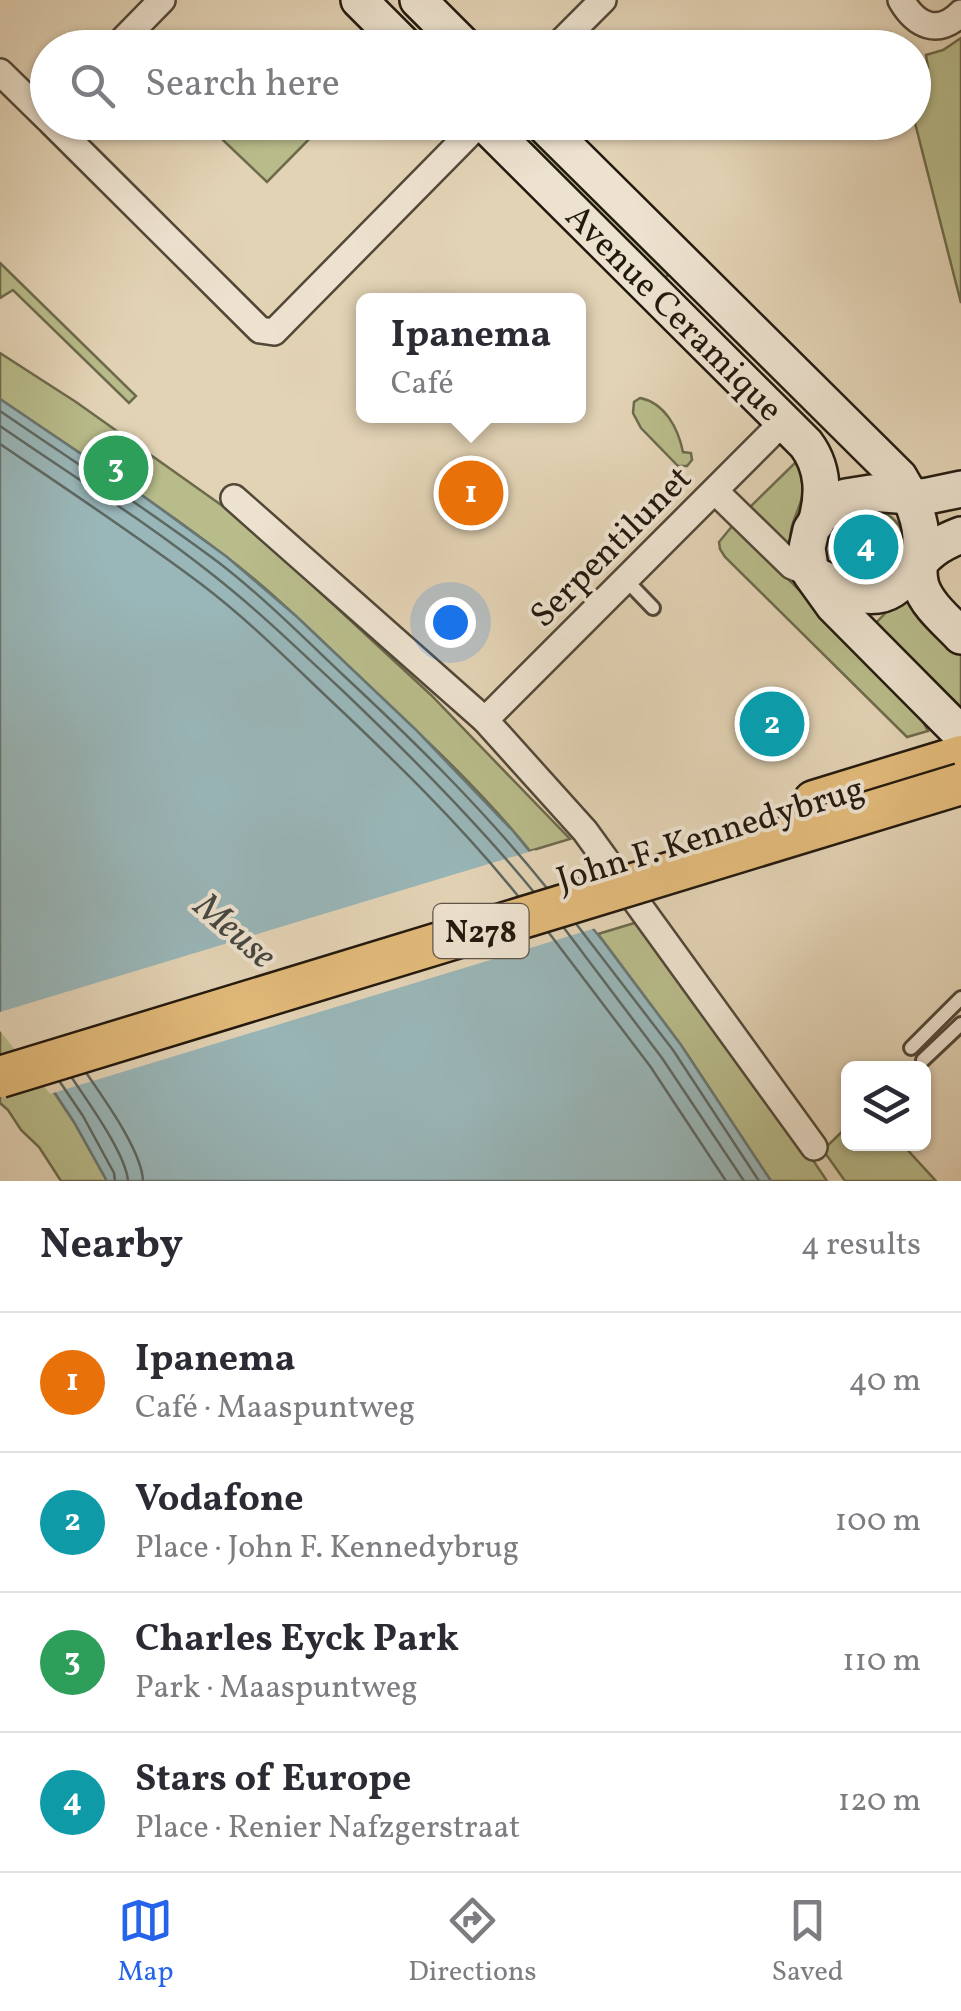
<!DOCTYPE html>
<html lang="en">
<head>
<meta charset="utf-8">
<style>
	body { margin:0; font-family:Vollkorn,serif; background:#f2f2f3; color:#2b2b33 }
	.controls { position:absolute; right:30px; bottom:30px; display:grid; overflow:hidden; border-radius:15px; box-shadow:0 2px 8px #0004 }
	.controls button { width:90px; height:90px; display:grid; place-items:center; padding:0; border:0; border-bottom:2px solid #e1e1e2; background:#fff; color:#2b2b33; font:50px sans-serif }
	.you { position:absolute; left:450px; top:622px; width:35px; height:35px; margin:-25px; border:8px solid #fff; border-radius:50%; background:#1a73e8; box-shadow:0 0 0 15px #1a73e833 }
	.badge { display:grid; place-items:center; width:65px; height:65px; border-radius:50%; background:#2563eb; color:#fff; font-size:32px; font-weight:700 }
	.pin { position:absolute; translate:-50% -50%; border:5px solid #fff; box-shadow:0 2px 10px #0006 }
	.popup { position:absolute; left:356px; top:293px; width:230px; height:130px; box-sizing:border-box; display:grid; place-content:center; border-radius:15px; background:#fff; filter:drop-shadow(0 2px 8px #0005); font-size:32px; white-space:nowrap; color:#7c7c81 }
	.popup b { font-size:38px; color:#2b2b33 }
	.popup::after { content:''; position:absolute; left:50%; top:100%; margin-left:-20px; border:20px solid transparent; border-top-color:#fff }
	.list { margin:0; padding:0; list-style:none }
	h2 { display:flex; justify-content:space-between; align-items:center; height:130px; margin:0; padding:0 40px; font-size:42px }
	h2 small { font-size:32px; font-weight:400; color:#7c7c81 }
	.list li { display:grid; grid-template-columns:65px 1fr auto; gap:30px; align-items:center; box-sizing:border-box; height:140px; padding:0 40px; border-top:2px solid #e1e1e2 }
	.list b { display:block; font-size:38px; white-space:nowrap }
	.list p { margin:0; font-size:32px; white-space:nowrap; color:#7c7c81 }
	.list em { font-size:32px; font-style:normal; color:#7c7c81 }
	.icon { flex:none; width:55px; height:55px; fill:none; stroke:currentColor; stroke-width:2; stroke-linecap:round; stroke-linejoin:round }
	.map { position:relative; flex:none; width:961px; height:1181px; overflow:hidden }
	.search { position:absolute; background:#fff; box-shadow:0 2px 8px #0004; left:30px; right:30px; top:30px; height:110px; display:flex; align-items:center; gap:25px; box-sizing:border-box; padding:0 35px; border-radius:55px; color:#7c7c81; font-size:38px }
	.sheet { height:690px; background:#fff }
	nav { display:flex; justify-content:space-around; align-items:center; box-sizing:border-box; height:140px; border-top:2px solid #e1e1e2; background:#fff; font-size:28px; color:#7c7c81 }
	nav a { display:grid; justify-items:center; gap:5px }
	nav .on { color:#2563eb }
	.map>svg:first-child { display:block }
	.green { fill:#b8bb8a; stroke:#6d6a4c; stroke-width:2.5 }
	.water { fill:#99b6b8; stroke:#697774; stroke-width:2.5 }
	.pier { fill:#e3d3b5 }
	.lines { fill:none; stroke-linecap:round; stroke-linejoin:round }
	.shore { stroke:#5e6863; stroke-width:2.5 }
	.lane-casing { stroke:#524838; stroke-width:18 }
	.street-casing { stroke:#524838; stroke-width:30 }
	.secondary-casing { stroke:#22190e; stroke-width:40 }
	.primary-casing { stroke:#22190e; stroke-width:45 }
	.lane { stroke:#ede2cf; stroke-width:12 }
	.street { stroke:#ede2cf; stroke-width:25 }
	.secondary { stroke:#ede2cf; stroke-width:35 }
	.primary { stroke:#e2ba7a; stroke-width:40 }
	.primary-bridge-casing { stroke:#22190e; stroke-width:45; stroke-linecap:butt }
	.primary-bridge { stroke:#e2ba7a; stroke-width:40 }
	.labels { text-anchor:middle; stroke-width:8; stroke-linejoin:round; paint-order:stroke }
	.shield { fill:#ede2cf; stroke:#5f5548; stroke-width:2.5 }
	.shield-label { font-size:32px; font-weight:bold; fill:#22190e }
	.street-label { font-size:35px; fill:#22190e; stroke:#ede2cf }
	.water-label { font-size:38px; font-style:italic; fill:#464841; stroke:#ede2cf }
</style>
</head>
<body>
<div class="map">
<svg width="961" height="1181" viewBox="0 0 961 1181">
	<rect width="100%" height="100%" fill="#e3d3b5"/>
	<filter id="stains"><feTurbulence type="fractalNoise" baseFrequency=".002" numOctaves="4"/><feColorMatrix values="0 0 0 0 .2 0 0 0 0 .09 0 0 0 0 .02 0 0 0 .5 -.17"/></filter>
	<radialGradient id="worn" r=".72"><stop offset=".6" stop-color="#630" stop-opacity="0"/><stop offset="1" stop-color="#630" stop-opacity=".3"/></radialGradient>
	<g class="green">
		<path d="M 961,38 L 961,303 L 914,119 L 914,74 L 928,68 L 926,55 L 943,50 Z"/>
		<path d="M 205,123 L 325,123 L 267,182 Z"/>
		<path d="M 506,123 L 528,123 L 674,269 L 660,283 Z"/>
		<path d="M 0,263 L 136,396 L 129,403 L 13,290 L 0,298 Z"/>
		<path d="M 0,353 L 76,402 L 241,519 L 431,695 L 570,839 L 530,851 C 479,788 418,732 360,677 C 316,635 273,592 224,555 C 152,500 75,450 0,399 Z"/>
		<path d="M 640,398 C 665,403 678,428 683,452 L 691,453 L 692,460 L 687,466 L 678,466 L 641,428 L 633,413 L 634,402 Z"/>
		<path d="M 796,462 C 815,506 787,509 790,549 L 747,510 Z"/>
		<path d="M 874,508 C 893,514 917,537 902,559 C 896,568 884,575 877,582 C 867,580 853,579 845,574 C 822,562 827,522 849,513 C 856,510 866,509 874,508 Z"/>
		<path d="M 733,525 L 911,700 L 928,731 L 907,737 L 725,557 L 720,549 L 719,542 Z"/>
		<path d="M 903,595 L 961,652 L 961,719 L 872,627 Z"/>
		<path d="M 641,921 L 754,1073 L 827,1181 L 771,1181 L 681,1045 L 598,934 Z"/>
		<path d="M 0,1024 L 56,1095 L 74,1122 L 107,1181 L 61,1181 L 39,1147 L 21,1130 L 8,1110 L 0,1103 Z"/>
		<path d="M 848,1126 L 848,1144 L 902,1144 L 936,1181 L 845,1181 L 823,1150 Z"/>
	</g>
	<path class="water" d="M 0,399 L 143,496 L 227,557 L 296,616 L 415,729 L 513,831 L 603,941 L 681,1045 L 771,1181 L 107,1181 L 74,1122 L 49,1084 L 0,1023 Z"/>
	<path class="pier" d="M 535,850 L 599,927 L 50,1094 L 0,1031 L 0,1012 Z"/>
	<g class="lines">
		<g class="shore">
			<path d="M 0,411 C 73,461 147,509 218,562 C 262,596 302,636 342,674 C 414,741 484,810 546,887"/>
			<path d="M 0,426 C 71,475 145,521 213,575 C 259,611 301,652 344,692 C 410,755 475,820 533,891"/>
			<path d="M 0,444 C 68,490 136,535 201,584 C 246,618 286,658 327,697 C 394,760 460,824 518,896"/>
			<path d="M 577,925 L 673,1050 L 759,1181"/>
			<path d="M 564,928 L 662,1058 L 744,1181"/>
			<path d="M 549,933 L 650,1066 L 726,1181"/>
			<path d="M 87,1074 C 104,1099 142,1151 143,1181"/>
			<path d="M 72,1078 C 88,1102 126,1154 128,1181"/>
			<path d="M 60,1082 L 83,1116 L 114,1173 L 115,1181"/>
		</g>
		<g class="lane-casing">
			<g id="lane">
				<path d="M 626,580 L 653,608"/>
				<path d="M 911,1048 L 961,998"/>
				<path d="M 923,1060 L 961,1024"/>
			</g>
		</g>
		<g class="street-casing">
			<g id="street">
				<path d="M 901,0 C 916,26 938,36 961,13"/>
				<path d="M 115,48 L 162,0"/>
				<path d="M 555,48 L 603,0"/>
				<path d="M 0,72 L 48,119"/>
				<path d="M 51,122 L 260,330 L 274,332 L 481,122"/>
				<path d="M 715,491 L 792,566 L 811,574"/>
				<path d="M 234,498 L 485,720 L 585,831 L 814,1147"/>
				<path d="M 485,720 L 784,421"/>
			</g>
		</g>
		<g class="secondary-casing">
			<g id="secondary">
				<path d="M 359,0 L 407,48"/>
				<path d="M 418,0 L 466,48"/>
				<path d="M 483,122 L 806,444 C 824,468 824,495 816,523"/>
				<path d="M 541,122 L 899,477 C 910,495 920,516 921,537 C 921,553 916,569 921,586 C 927,605 947,621 961,636"/>
				<path d="M 961,489 L 923,497 L 871,493 L 846,497 L 820,516 L 811,530 L 807,548 L 811,574 L 834,606 L 961,734"/>
				<path d="M 812,574 C 829,581 846,592 864,595 C 896,600 907,573 927,555 C 937,545 948,540 961,535"/>
			</g>
		</g>
		<g class="primary-casing">
			<path id="primary" d="M 814,801 L 961,756"/>
		</g>
		<use href="#lane" class="lane"/>
		<use href="#street" class="street"/>
		<use href="#secondary" class="secondary"/>
		<use href="#primary" class="primary"/>
		<g class="primary-bridge-casing">
			<path id="primary-bridge" d="M 0,1077 L 961,784"/>
		</g>
		<use href="#primary-bridge" class="primary-bridge"/>
	</g>
	<g class="labels">
		<rect class="shield" x="433.5" y="904" width="95" height="54" rx="8"/>
		<g class="shield-label">
			<text x="481" y="942">N278</text>
		</g>
		<g class="street-label">
			<text transform="translate(675 312) rotate(45)" y="12">Avenue Ceramique</text>
			<text transform="translate(610 546) rotate(-45)" y="12">Serpentilunet</text>
			<text transform="translate(710 833) rotate(-17)" y="12">John F. Kennedybrug</text>
		</g>
		<g class="water-label">
			<text transform="translate(236 930) rotate(41)" y="13">Meuse</text>
		</g>
	</g>
	<rect width="100%" height="100%" filter="url(#stains)"/>
	<rect width="100%" height="100%" fill="url(#worn)"/>
</svg>
<div class="controls">
<button><svg class="icon" aria-label="layers" viewBox="0 0 24 24"><path d="M12 4l9 5-9 5-9-5zM3 14l9 5 9-5"/></svg></button>
</div>
<div class="you"></div>
<div class="pin badge" style="left:471px;top:493px;background:#e8710a">1</div>
<div class="popup"><b>Ipanema</b>Café</div>
<div class="pin badge" style="left:772px;top:724px;background:#0f9aa8">2</div>
<div class="pin badge" style="left:116px;top:468px;background:#2e9e5b">3</div>
<div class="pin badge" style="left:866px;top:547px;background:#0f9aa8">4</div>
<div class="search"><svg class="icon" aria-label="search" viewBox="0 0 24 24"><circle cx="10" cy="10" r="6"/><path d="M15 15l6 6"/></svg>Search here</div>
</div>
<section class="sheet">
<h2>Nearby<small>4 results</small></h2>
<ul class="list">
<li><span class="badge" style="background:#e8710a">1</span><div><b>Ipanema</b><p>Café · Maaspuntweg</p></div><em>40 m</em></li>
<li><span class="badge" style="background:#0f9aa8">2</span><div><b>Vodafone</b><p>Place · John F. Kennedybrug</p></div><em>100 m</em></li>
<li><span class="badge" style="background:#2e9e5b">3</span><div><b>Charles Eyck Park</b><p>Park · Maaspuntweg</p></div><em>110 m</em></li>
<li><span class="badge" style="background:#0f9aa8">4</span><div><b>Stars of Europe</b><p>Place · Renier Nafzgerstraat</p></div><em>120 m</em></li>
</ul>
</section>
<nav>
<a class="on"><svg class="icon" aria-label="map" viewBox="0 0 24 24"><path d="M3 6l6-2 6 2 6-2v14l-6 2-6-2-6 2zM9 4v14M15 6v14"/></svg>Map</a>
<a><svg class="icon" aria-label="directions" viewBox="0 0 24 24"><path d="M12 3l9 9-9 9-9-9zM9 14v-3h6M13 9l2 2-2 2"/></svg>Directions</a>
<a><svg class="icon" aria-label="saved" viewBox="0 0 24 24"><path d="M7 4h10v16l-5-4-5 4z"/></svg>Saved</a>
</nav>
</body>
</html>
